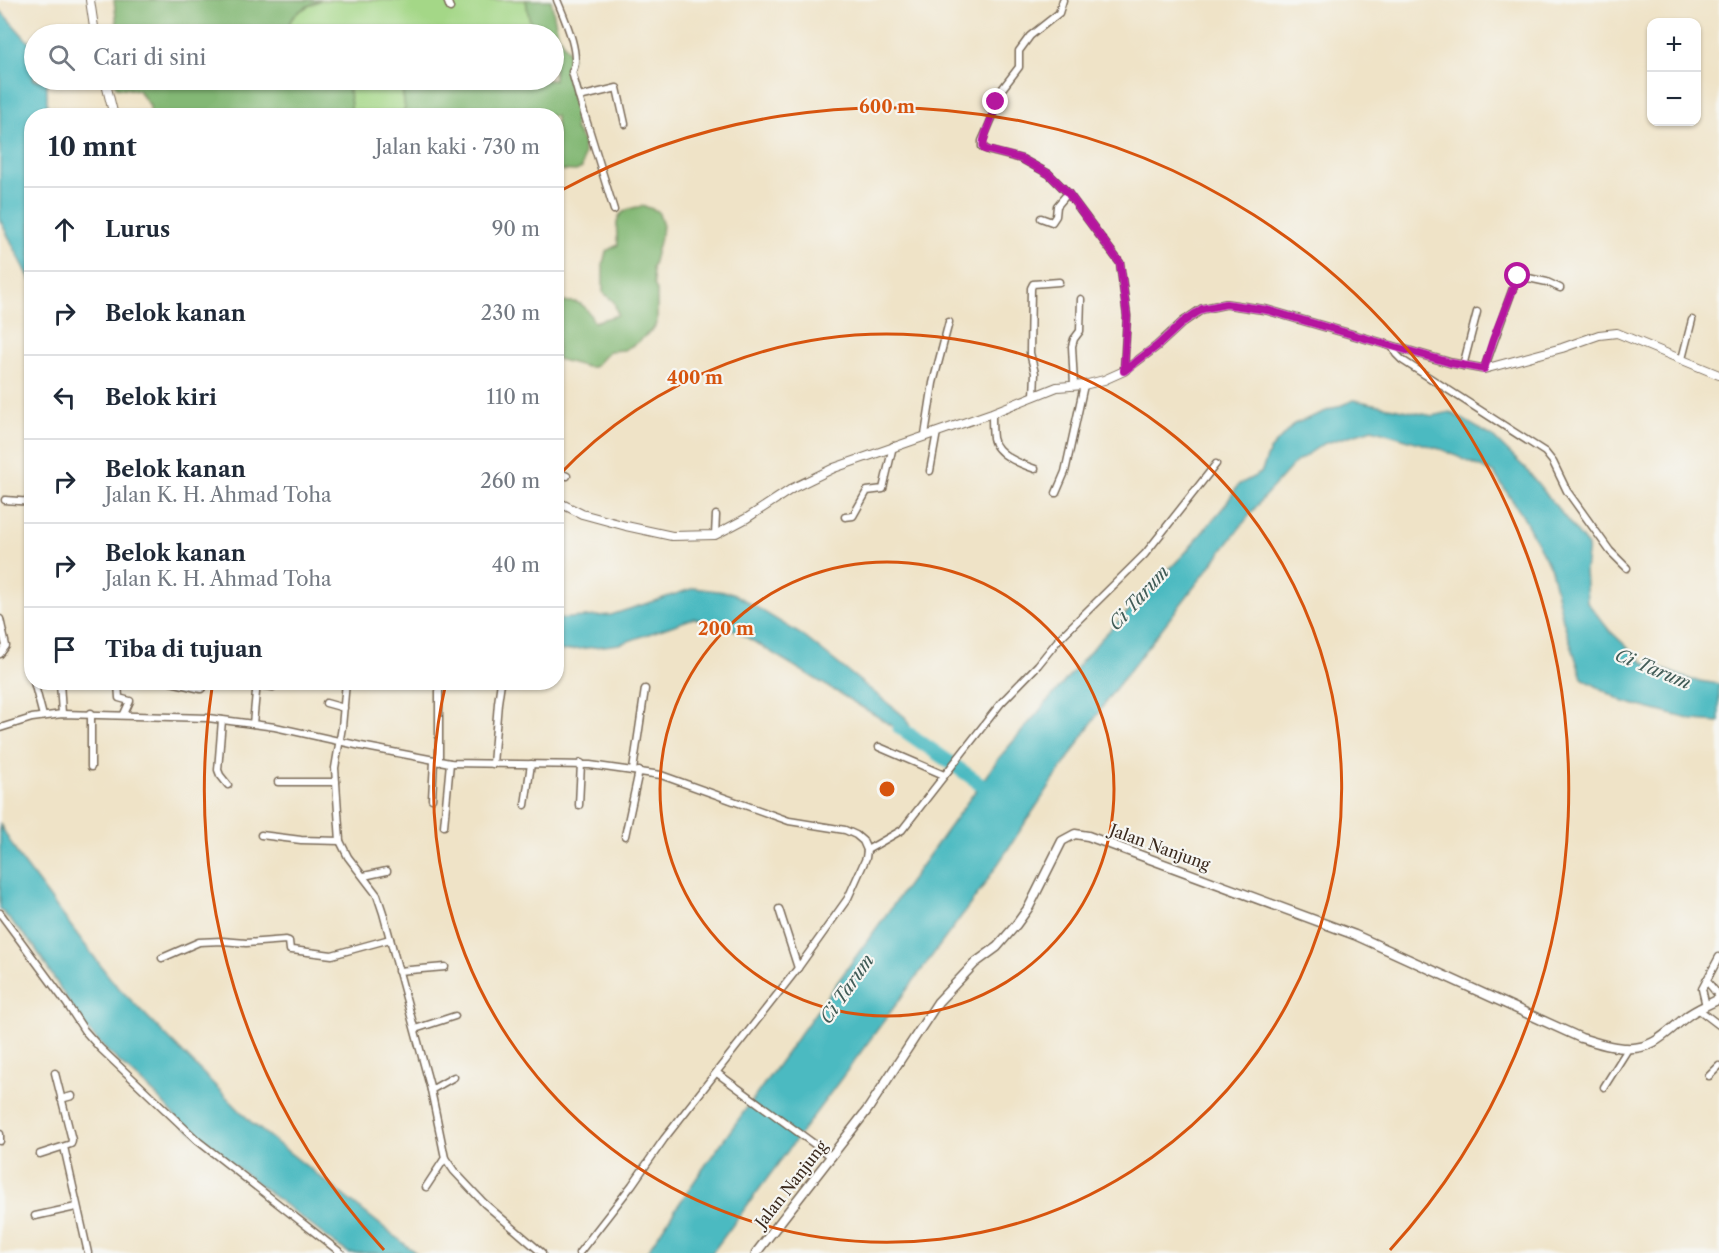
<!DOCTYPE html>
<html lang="id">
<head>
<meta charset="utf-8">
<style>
	body { margin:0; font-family:"Libre Caslon Text",serif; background:#f6f6f7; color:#1f2937 }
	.controls { position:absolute; right:18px; top:18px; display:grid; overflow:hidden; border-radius:12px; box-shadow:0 2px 4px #0004 }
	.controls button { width:54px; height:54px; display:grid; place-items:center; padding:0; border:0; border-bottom:2px solid #e0e1e3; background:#fff; color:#1f2937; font:30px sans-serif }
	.stop { position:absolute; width:18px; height:18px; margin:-14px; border:4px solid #b5179e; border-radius:50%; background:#fff }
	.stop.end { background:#b5179e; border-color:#fff; box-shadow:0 2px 6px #0008 }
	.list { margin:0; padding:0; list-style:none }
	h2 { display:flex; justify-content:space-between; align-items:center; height:78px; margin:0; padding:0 24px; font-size:26px }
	h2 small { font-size:20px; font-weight:400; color:#747a83 }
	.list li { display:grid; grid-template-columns:39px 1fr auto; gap:18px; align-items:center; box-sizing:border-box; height:84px; padding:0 24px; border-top:2px solid #e0e1e3 }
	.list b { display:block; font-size:22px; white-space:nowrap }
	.list p { margin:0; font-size:20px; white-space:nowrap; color:#747a83 }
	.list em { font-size:20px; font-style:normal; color:#747a83 }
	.icon { flex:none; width:33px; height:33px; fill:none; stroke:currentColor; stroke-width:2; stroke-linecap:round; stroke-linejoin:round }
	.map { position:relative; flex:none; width:1719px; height:1253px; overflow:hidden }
	.search { position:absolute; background:#fff; box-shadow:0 2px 4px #0004; left:24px; top:24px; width:540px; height:66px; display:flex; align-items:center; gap:15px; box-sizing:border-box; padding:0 21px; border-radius:33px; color:#747a83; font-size:22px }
	.panel { position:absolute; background:#fff; box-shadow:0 2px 4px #0004; left:24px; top:108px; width:540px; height:582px; border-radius:24px }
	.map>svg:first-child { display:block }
	.green { fill:#a4d787; stroke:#708052; stroke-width:1.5 }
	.forest { fill:#83b874; stroke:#5f7149; stroke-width:1.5 }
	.water { fill:#4bbac1; stroke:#437270; stroke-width:1.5 }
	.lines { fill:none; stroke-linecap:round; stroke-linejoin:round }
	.river { stroke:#4bbac1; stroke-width:14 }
	.minor-casing { stroke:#7a6b59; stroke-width:9 }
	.tertiary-casing { stroke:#7a6b59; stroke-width:10 }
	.secondary-casing { stroke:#7a6b59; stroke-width:11 }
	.minor { stroke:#fff; stroke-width:6 }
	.tertiary { stroke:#fff; stroke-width:8 }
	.secondary { stroke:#fff; stroke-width:8 }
	.route { stroke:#b5179e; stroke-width:8 }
	.ring { fill:none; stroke:#d7540e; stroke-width:3 }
	.labels { text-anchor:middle; stroke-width:4.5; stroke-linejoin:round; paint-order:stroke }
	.street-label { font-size:16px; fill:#3b2a1e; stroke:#f6f6f2 }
	.water-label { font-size:18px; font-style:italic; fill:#415c57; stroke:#f6f6f2 }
	.centre { fill:#d7540e; stroke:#f6f6f2; stroke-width:3 }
	.ring-label { font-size:18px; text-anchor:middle; font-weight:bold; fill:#d7540e; stroke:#f6f6f2; stroke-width:4.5; stroke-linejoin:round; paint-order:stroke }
</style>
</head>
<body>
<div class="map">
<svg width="1719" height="1253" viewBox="0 0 1719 1253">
	<rect width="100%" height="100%" fill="#f6f6f2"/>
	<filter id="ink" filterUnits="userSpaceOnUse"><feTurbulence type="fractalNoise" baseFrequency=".0167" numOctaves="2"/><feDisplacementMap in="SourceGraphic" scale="12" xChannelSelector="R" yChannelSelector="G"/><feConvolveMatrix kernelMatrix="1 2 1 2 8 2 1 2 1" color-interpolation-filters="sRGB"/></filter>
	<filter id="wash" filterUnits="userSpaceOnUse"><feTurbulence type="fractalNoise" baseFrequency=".008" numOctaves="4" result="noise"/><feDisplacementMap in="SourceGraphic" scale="24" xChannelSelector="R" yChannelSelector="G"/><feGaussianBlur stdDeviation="1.35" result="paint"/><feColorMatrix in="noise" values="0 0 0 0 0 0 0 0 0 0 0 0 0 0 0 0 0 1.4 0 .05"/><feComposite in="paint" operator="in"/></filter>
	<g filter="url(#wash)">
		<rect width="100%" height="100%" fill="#efe3c7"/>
		<g class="green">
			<path d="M 320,0 L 526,0 L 532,34 L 289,34 C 286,14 305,8 320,0 Z"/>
			<path d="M 324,80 L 438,80 L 418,82 L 411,80 L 402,88 L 405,109 L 400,116 L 352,115 L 349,91 L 339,81 Z"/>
		</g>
		<g class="forest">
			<path d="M 114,0 L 320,0 C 305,8 286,14 288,34 L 118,34 Z"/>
			<path d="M 526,0 L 551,0 L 558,35 L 572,57 L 568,67 L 569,74 L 576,98 L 575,129 L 583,141 L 584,154 L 582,168 L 576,171 L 557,170 L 556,116 L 400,116 L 405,109 L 402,88 L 404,81 L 448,80 L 464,85 L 470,85 L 471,80 L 554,80 L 554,34 L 532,34 Z"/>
			<path d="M 112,80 L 324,80 C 328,81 333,80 338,81 C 352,84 350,104 352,115 L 150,115 L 150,106 L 138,90 L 117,87 Z"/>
			<path d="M 644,206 L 658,211 L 663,226 L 652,269 L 654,284 L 657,291 L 657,321 L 654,328 L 637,343 L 624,350 L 609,351 L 594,367 L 587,367 L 557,359 L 557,304 C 578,298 585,303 594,322 L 618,315 L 614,302 L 603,292 L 603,264 L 606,251 L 618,245 C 614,218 616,209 644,206 Z"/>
		</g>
		<g class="water">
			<path d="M 0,10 L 34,48 L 34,80 L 47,80 L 47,115 L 32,116 L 31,281 L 0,220 Z"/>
			<path d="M 1354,400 L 1433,416 L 1450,412 L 1492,436 L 1526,469 L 1588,546 L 1585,570 L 1587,602 L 1609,630 L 1643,662 L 1692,680 L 1719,684 L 1719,722 L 1693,720 L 1624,702 L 1582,678 L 1563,620 L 1551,569 L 1522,515 L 1494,473 L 1443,450 L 1372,429 L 1323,444 L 1295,463 L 1262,499 L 1109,697 L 980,891 L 712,1253 L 646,1253 L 702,1170 L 999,758 L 1100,640 L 1186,552 L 1226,504 L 1238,485 L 1261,473 L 1270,450 L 1294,424 Z"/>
			<path d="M 694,588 L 733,593 L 802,635 L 905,717 L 915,736 L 909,738 L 875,715 L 733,629 L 694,618 L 620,644 L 563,651 L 557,648 L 557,619 L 611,615 Z"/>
			<path d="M 0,824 L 19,857 L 113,982 L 252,1123 L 416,1253 L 349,1253 L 335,1244 L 183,1125 L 155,1094 L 107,1051 L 83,1025 L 34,946 L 0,909 Z"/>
		</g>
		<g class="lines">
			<path class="river" d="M 899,727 L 994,793"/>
		</g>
	</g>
	<g filter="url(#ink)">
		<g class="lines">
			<g class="minor-casing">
				<g id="minor">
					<path d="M 447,0 L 450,8"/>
					<path d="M 557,0 C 564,17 582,56 572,72 L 579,97 L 617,88 L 625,124"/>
					<path d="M 1063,0 L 1059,13 L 1030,36 L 1019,51 L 1019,67 L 996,97 L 993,116 L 982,141 L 982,147 L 990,151 L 1022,159 L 1049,174 L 1068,193 L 1120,263 L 1127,316 L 1124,371"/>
					<path d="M 579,97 L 614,210"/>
					<path d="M 1041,218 L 1052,222 L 1056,216 L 1057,206 L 1068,193"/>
					<path d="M 1392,346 L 1396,354 L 1402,360 L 1545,452 L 1553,462 L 1567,491 L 1610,551 L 1627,568"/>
					<path d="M 1682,359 L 1692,320"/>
					<path d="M 1463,366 L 1477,312"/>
					<path d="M 1484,369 L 1517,277 L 1519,276 L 1547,282 L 1560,288"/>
					<path d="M 1074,385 L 1072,346 L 1074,339 L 1080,331 L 1081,299"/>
					<path d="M 1034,396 L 1035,373 L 1030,353 L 1031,288 L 1033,284 L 1059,282"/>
					<path d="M 992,413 C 992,421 992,430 993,438 C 996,455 1021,464 1035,469"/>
					<path d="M 925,435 L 933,383 L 949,322"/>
					<path d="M 556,471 L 567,476"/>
					<path d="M 930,471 L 937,432"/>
					<path d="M 1056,493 L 1065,472 L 1084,385"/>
					<path d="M 5,500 L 32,502"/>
					<path d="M 845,517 L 853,516 L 867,491 L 883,489 L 893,446"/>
					<path d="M 715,535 L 716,515"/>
					<path d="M 0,619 L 6,646 L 0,654"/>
					<path d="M 29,664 L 32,672"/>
					<path d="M 34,682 L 43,716"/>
					<path d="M 60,682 L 62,714"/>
					<path d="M 118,682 L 119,698 L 130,701 L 124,714"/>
					<path d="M 171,682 L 201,689 L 208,682"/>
					<path d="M 346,682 L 342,727 L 335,768 L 340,841 L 348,857 L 377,895 L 383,913 L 431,1090 L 445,1158 L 454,1171 L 484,1203 L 542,1253"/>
					<path d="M 439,682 L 439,762"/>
					<path d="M 257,685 L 273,687"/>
					<path d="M 326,703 L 344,708"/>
					<path d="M 91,713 L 91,767"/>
					<path d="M 222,720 L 218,770 L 220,775 L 228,785"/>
					<path d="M 253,724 L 257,682"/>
					<path d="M 0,728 L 32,718 L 62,714 L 208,718 L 275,727 L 361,746 L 450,763 L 590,765 L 661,775 L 789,821 L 845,830 L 856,835 L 863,841 L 867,850 L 866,858 L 848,898 L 798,968 L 664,1139 L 632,1185 L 579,1253"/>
					<path d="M 879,747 L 944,775"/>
					<path d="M 493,764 L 498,703 L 501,682"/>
					<path d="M 633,770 L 645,689"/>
					<path d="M 278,782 L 336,782"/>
					<path d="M 432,799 L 434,761"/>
					<path d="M 525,805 L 531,764"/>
					<path d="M 579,805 L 581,763"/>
					<path d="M 444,826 L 450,763"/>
					<path d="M 261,835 L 301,840 L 340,841"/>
					<path d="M 625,836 L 639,771"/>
					<path d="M 867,850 L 902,830 L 1001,703 L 1038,665 L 1059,639 L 1145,554 L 1216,464"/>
					<path d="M 364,876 L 387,871"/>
					<path d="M 779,909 L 798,968"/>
					<path d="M 0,913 L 67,1004 L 84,1030 L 100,1048 L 198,1141 L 341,1253"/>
					<path d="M 162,958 L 199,942 L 222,941 L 246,943 L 286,940 L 289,941 L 290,950 L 292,950 L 332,955 L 390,939"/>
					<path d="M 398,971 L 445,967"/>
					<path d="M 1706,980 L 1719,996"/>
					<path d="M 1706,1006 L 1702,989 L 1719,957"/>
					<path d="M 1698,1009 L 1719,1025"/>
					<path d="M 415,1029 L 455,1016"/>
					<path d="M 717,1073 L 832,1157"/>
					<path d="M 1709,1076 L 1719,1066"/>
					<path d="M 1604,1087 L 1628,1049"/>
					<path d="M 431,1090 L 454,1077"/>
					<path d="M 61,1099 L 72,1096"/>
					<path d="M 0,1134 L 0,1141"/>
					<path d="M 64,1147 L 88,1253"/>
					<path d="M 40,1154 L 71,1144 L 72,1140 L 55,1073"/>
					<path d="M 426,1187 L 445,1158"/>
					<path d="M 35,1216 L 76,1207"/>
				</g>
			</g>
			<g class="tertiary-casing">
				<g id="tertiary">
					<path d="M 90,0 L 95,34"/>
					<path d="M 105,80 L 114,116"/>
					<path d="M 556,501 L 582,514 L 626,526 L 672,536 L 715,535 L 747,518 L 793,488 L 834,468 L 992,413 L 1057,387 L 1084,385 L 1104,380 L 1124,371 L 1157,346 L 1183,322 L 1202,309 L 1226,304 L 1267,310 L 1451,363 L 1484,369 L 1562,348 L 1599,335 L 1617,333 L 1719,375"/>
				</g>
			</g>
			<g class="secondary-casing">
				<path id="secondary" d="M 756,1253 L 868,1109 L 938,1002 L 975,963 L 997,947 L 1016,925 L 1029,907 L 1062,841 L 1075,834 L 1088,836 L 1355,935 L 1581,1038 C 1595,1042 1611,1048 1626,1048 C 1653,1050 1667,1032 1686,1017 C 1696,1009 1708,1005 1719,999"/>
			</g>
			<use href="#minor" class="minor"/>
			<use href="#tertiary" class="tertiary"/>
			<use href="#secondary" class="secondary"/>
		</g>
	</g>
	<g class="lines" filter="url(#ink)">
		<path class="route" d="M 996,102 C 995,116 980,139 984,149 L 1022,159 L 1049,174 L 1068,193 L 1120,263 L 1127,316 L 1124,371 L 1157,346 L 1183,322 L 1202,309 L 1226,304 L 1267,310 L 1451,363 L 1484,369 L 1493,340 L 1518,276"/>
	</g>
	<g class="ring">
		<circle cx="887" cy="789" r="227"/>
		<path d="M558 476A454 454 0 1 1 446 683"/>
		<path d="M384 1250A682 682 0 0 1 212 688M562 190A682 682 0 0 1 1390 1250"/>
	</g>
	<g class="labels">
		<g class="street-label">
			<text transform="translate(1160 847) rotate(20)" y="6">Jalan Nanjung</text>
			<text transform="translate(791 1184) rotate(-52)" y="6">Jalan Nanjung</text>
		</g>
		<g class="water-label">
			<text transform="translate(1139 598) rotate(-48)" y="6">Ci Tarum</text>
			<text transform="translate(1653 669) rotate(22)" y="6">Ci Tarum</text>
			<text transform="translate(847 989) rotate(-55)" y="6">Ci Tarum</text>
		</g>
	</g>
	<circle cx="887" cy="789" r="9" class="centre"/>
	<g class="ring-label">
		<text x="887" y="113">600 m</text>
		<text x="695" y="384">400 m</text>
		<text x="726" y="635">200 m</text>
	</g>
</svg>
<div class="controls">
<button>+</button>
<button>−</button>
</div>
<div class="stop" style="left:1518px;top:276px"></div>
<div class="stop end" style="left:996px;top:102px"></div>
<div class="search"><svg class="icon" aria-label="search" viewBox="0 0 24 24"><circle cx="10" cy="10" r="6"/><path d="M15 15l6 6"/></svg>Cari di sini</div>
<section class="panel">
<h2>10 mnt<small>Jalan kaki · 730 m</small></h2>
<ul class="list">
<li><svg class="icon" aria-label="ahead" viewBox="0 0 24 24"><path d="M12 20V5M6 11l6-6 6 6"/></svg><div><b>Lurus</b></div><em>90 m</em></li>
<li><svg class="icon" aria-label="right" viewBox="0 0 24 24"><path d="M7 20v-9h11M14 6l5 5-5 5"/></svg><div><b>Belok kanan</b></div><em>230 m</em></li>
<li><svg class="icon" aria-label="left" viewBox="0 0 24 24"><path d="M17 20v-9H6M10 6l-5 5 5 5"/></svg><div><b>Belok kiri</b></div><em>110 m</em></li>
<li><svg class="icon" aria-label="right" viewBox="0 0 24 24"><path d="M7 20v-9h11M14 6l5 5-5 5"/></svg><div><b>Belok kanan</b><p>Jalan K. H. Ahmad Toha</p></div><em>260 m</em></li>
<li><svg class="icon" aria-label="right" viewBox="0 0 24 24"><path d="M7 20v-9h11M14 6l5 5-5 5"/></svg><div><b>Belok kanan</b><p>Jalan K. H. Ahmad Toha</p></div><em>40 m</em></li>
<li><svg class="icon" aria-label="arrive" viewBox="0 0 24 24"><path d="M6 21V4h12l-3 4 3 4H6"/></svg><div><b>Tiba di tujuan</b></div></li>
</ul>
</section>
</div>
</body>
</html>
